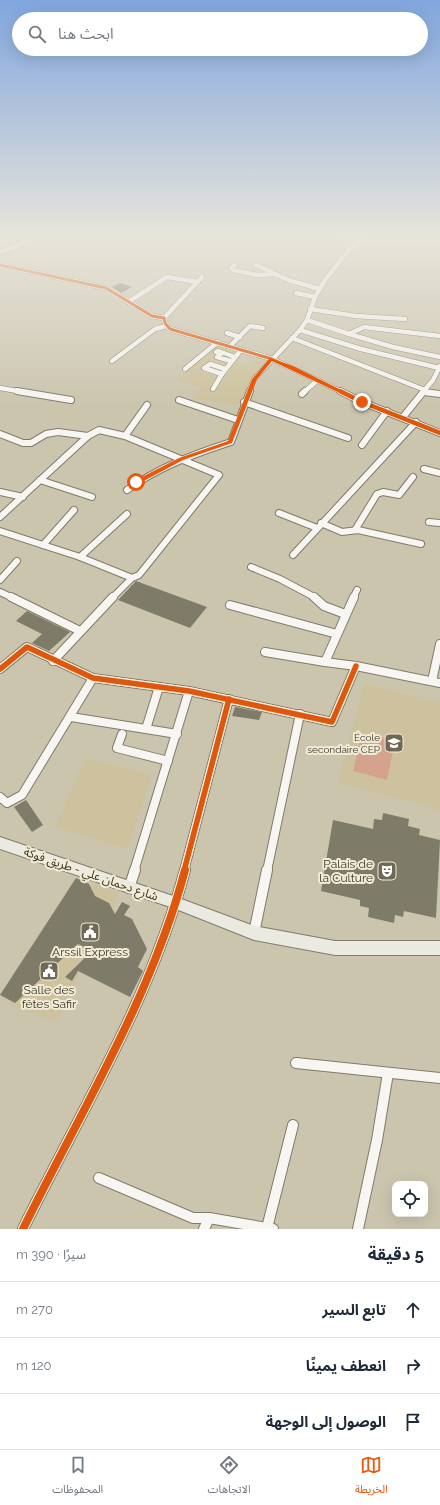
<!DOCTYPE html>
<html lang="ar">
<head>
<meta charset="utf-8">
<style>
	body { margin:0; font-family:Raleway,"Noto Sans Arabic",sans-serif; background:#f6f6f7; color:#1f2937; direction:rtl }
	.controls { position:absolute; right:12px; bottom:12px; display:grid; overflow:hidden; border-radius:8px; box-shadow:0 4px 16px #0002 }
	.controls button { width:36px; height:36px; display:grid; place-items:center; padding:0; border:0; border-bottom:1px solid #e0e1e3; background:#fff; color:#1f2937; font:20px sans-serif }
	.stop { position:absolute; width:12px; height:12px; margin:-9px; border:3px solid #ea580c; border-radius:50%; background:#fff }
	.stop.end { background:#ea580c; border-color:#fff; box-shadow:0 1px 4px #0008 }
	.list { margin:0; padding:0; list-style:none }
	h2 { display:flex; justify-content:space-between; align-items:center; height:52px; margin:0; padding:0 16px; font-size:17px }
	h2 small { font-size:13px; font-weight:400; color:#747a83 }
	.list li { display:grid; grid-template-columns:26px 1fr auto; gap:12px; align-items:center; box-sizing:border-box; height:56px; padding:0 16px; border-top:1px solid #e0e1e3 }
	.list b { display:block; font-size:15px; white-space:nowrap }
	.list em { font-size:13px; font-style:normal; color:#747a83 }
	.icon { flex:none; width:22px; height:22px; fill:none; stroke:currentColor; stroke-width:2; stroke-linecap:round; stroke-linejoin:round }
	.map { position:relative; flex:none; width:440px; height:1229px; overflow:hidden; direction:ltr }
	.search { position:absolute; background:#fff; box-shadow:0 4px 16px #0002; left:12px; right:12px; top:12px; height:44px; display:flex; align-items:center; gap:10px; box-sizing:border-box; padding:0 14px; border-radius:22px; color:#747a83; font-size:15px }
	.sheet { height:220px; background:#fff }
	nav { display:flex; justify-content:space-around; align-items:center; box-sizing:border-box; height:56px; border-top:1px solid #e0e1e3; background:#fff; font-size:11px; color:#747a83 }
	nav a { display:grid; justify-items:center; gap:2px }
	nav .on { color:#ea580c }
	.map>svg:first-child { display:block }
	.built { fill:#cdc29d }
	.green { fill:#d5a28d }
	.building { fill:#7f7b69 }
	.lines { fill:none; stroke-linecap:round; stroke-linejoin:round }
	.minor-far3-casing { stroke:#807b69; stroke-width:5.5 }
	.minor-far2-casing { stroke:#807b69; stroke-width:8 }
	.minor-far1-casing { stroke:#807b69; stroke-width:10 }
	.minor-casing { stroke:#807b69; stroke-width:12 }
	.secondary-casing { stroke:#807b69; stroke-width:2 }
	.minor-far3 { stroke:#f7f6f3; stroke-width:4.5 }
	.minor-far2 { stroke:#f7f6f3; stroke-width:6 }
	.minor-far1 { stroke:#f7f6f3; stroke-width:8 }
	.minor { stroke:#f7f6f3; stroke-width:10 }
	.secondary { fill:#ebeae1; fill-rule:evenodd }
	.cycleway-far3-casing { stroke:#f2ecd7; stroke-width:4.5 }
	.cycleway-far2-casing { stroke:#f2ecd7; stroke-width:6 }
	.cycleway-far1-casing { stroke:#f2ecd7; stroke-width:8 }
	.cycleway-casing { stroke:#f2ecd7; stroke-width:10 }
	.cycleway-far3 { stroke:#df570d; stroke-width:3 }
	.cycleway-far2 { stroke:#df570d; stroke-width:4.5 }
	.cycleway-far1 { stroke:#df570d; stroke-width:5.5 }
	.cycleway { stroke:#df570d; stroke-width:8 }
	.route { fill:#ea580c }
	.labels { text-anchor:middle; stroke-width:4; stroke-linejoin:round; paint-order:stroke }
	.poi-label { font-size:10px; fill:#3c3727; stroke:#f2ecd7; text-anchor:end }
	.near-poi-label { font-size:12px; fill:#3c3727; stroke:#f2ecd7 }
	.near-street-label { font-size:12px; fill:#3c3727; stroke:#f2ecd7 }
</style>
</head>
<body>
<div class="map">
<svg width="440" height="1229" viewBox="0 0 440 1229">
	<rect width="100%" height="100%" fill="#cbc5ae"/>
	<g class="built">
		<path d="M 218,344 L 243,353 L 236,364 L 238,362 L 251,365 L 257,357 L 267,360 L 254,377 L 240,405 L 192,399 L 201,388 L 205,388 L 175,380 Z"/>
		<path d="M 364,684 L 440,702 L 440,810 L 338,783 Z"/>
		<path d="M 86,758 L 152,775 L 128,849 L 55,827 Z"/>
		<path d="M 74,878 L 119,893 L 56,1022 L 8,1003 Z"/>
	</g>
	<path class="green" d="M 362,734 L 395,741 L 387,780 L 353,771 Z"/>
	<g class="building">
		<path d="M 120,283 L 132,287 L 121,293 L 112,287 Z"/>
		<path d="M 136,581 L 207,607 L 190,628 L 118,600 Z"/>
		<path d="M 27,611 L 70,632 L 49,651 L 32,643 L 42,634 L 16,621 Z"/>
		<path d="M 235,707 L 262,712 L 259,720 L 232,716 Z"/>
		<path d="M 26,800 L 43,825 L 32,832 L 14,807 Z"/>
		<path d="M 383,813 L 409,819 L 408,826 L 420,829 L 419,835 L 440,840 L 436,918 L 404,911 L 403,917 L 395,915 L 394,923 L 368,917 L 369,908 L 360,906 L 360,900 L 321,891 L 333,820 L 373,829 L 374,819 L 382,820 Z"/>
		<path d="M 76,878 L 89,884 L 95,896 L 109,903 L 115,914 L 122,902 L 130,906 L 124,915 L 132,919 L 147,949 L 138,967 L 143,971 L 130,997 L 78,971 L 72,981 L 65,977 L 92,951 L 78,944 L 15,1003 L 0,995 Z"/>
	</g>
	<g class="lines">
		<g class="minor-far3-casing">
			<g id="minor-far3">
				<path d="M 317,235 L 361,240 L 440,241"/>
				<path d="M 0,242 L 16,235"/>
				<path d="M 0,252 L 28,241"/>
				<path d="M 0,265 L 106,288 L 152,316 L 164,318 L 165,323 L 170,329 L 272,359 L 342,392"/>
				<path d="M 235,265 L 231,268 L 233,270 L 257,275 L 276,274"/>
				<path d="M 256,265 L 288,280 L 320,289"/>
				<path d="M 296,293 L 315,297"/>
				<path d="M 128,302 L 167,277 L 198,282"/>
				<path d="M 310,309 L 356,316 L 405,319"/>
				<path d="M 164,318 L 202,277"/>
				<path d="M 307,320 L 349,334 L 364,327 L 440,336"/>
				<path d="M 300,330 L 361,349 L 439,368"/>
				<path d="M 227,333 L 240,337"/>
				<path d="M 349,334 L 393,347 L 440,357"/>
				<path d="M 292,338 L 425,390"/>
				<path d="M 230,346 L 250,326 L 263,328"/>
				<path d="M 112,361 L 155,329 L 166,326"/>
				<path d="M 231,361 L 217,357 L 221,354 L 216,352 L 218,351 L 235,357"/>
				<path d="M 185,369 L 218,342"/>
				<path d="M 222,374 L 204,368 L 210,364 L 225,369"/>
				<path d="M 0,388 L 23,392"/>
				<path d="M 213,389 L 222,374 L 241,350"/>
				<path d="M 249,392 L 254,379 L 300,330 L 307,320 L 315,297 L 325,280 L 348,251 L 361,240 L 363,235"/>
				<path d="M 304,392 L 318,380"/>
				<path d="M 423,392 L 433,380 L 440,366"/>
			</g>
		</g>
		<g class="minor-far2-casing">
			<g id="minor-far2">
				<path d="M 17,391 L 71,400"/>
				<path d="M 340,391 L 362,402 L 440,433"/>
				<path d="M 424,392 L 440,394"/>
				<path d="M 302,394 L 305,391"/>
				<path d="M 179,400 L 238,420"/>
				<path d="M 244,402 L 348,438"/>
				<path d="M 403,417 L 424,391"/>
				<path d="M 0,434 L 23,443 L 31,443 L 46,434 L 58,432 L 88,436 L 0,517"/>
				<path d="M 88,436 L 99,430 L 125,436"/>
				<path d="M 362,445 L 387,411"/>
				<path d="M 424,469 L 440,473"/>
				<path d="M 40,480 L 92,497"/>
				<path d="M 127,490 C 159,467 194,454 231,442 L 250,391"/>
				<path d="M 0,492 L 23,497"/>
				<path d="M 279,513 L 317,528"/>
				<path d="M 429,522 L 440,523"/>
				<path d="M 321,523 L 342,532 L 358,530 L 421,544"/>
				<path d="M 355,530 L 377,494 L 383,492 L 399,495 L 413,477"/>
				<path d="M 0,531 L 80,557 L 132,578"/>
				<path d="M 43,545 L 74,510"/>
				<path d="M 293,555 L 416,422"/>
				<path d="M 80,557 L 127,514"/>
				<path d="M 251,567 L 280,579 L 316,598"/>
				<path d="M 0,580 L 17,561"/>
				<path d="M 0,592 L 13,598"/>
				<path d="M 112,598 L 132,578 L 139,575 L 219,475 L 125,436 L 147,405"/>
				<path d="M 353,598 L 357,590"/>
			</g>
		</g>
		<g class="minor-far1-casing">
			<g id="minor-far1">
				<path d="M 11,597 L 80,631"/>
				<path d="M 314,597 L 324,606 L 345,614"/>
				<path d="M 354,597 L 325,662 L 356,666 L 440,683"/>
				<path d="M 230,605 L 337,634"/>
				<path d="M 265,652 L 325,662"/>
				<path d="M 53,661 L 113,597"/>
				<path d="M 0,669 L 27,647 L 93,678 L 189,691 L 332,722 L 356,666"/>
				<path d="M 432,681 L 440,644"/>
				<path d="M 71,717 L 177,734"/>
				<path d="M 146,729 L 159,687"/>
				<path d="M 122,734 L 117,748 L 168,761"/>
				<path d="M 0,797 L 7,803 L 22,795 L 93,678"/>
				<path d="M 134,871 L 189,691"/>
				<path d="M 184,871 L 229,699"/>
				<path d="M 267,871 L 300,714"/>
			</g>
		</g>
		<g class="minor-casing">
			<g id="minor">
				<path d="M 129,888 L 135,870"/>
				<path d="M 254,933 L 267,870"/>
				<path d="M 296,1063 L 440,1078"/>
				<path d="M 99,1178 L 193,1218 L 209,1218 L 273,1229"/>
				<path d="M 267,1228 L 293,1125"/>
				<path d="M 23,1229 C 81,1111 151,998 185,870"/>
				<path d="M 204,1229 L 209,1218"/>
				<path d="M 358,1229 L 377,1140 L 388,1073"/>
			</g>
		</g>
		<g class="secondary-casing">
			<path id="secondary" d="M 0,837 L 176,897 L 254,926 L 335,941 L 440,941 L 440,955 L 335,955 L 254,940 L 176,909 L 0,849 Z"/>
		</g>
		<use href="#minor-far3" class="minor-far3"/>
		<use href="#minor-far2" class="minor-far2"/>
		<use href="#minor-far1" class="minor-far1"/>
		<use href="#minor" class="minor"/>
		<use href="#secondary" class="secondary"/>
		<g class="cycleway-far3-casing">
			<path id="cycleway-far3" d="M 0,265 L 106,288 L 152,316 L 164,318 L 165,323 L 170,329 L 272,359 L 342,392"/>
		</g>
		<g class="cycleway-far2-casing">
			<path id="cycleway-far2" d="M 340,391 L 362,402 L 440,433"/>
		</g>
		<g class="cycleway-far1-casing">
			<g id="cycleway-far1">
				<path d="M 0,669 L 27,647 L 93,678 L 189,691 L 332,722 L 356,666"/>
				<path d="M 184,871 L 229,699"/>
			</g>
		</g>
		<g class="cycleway-casing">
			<path id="cycleway" d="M 23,1229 C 81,1111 151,998 185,870"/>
		</g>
		<use href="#cycleway-far3" class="cycleway-far3"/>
		<use href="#cycleway-far2" class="cycleway-far2"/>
		<use href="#cycleway-far1" class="cycleway-far1"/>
		<use href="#cycleway" class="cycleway"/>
	</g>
	<linearGradient id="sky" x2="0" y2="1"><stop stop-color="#81a6de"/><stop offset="0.58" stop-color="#e8e5db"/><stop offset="1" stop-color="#e8e5db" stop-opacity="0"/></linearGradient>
	<rect width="440" height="407" fill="url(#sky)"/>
	<path class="route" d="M 270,358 L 293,366 L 365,402 L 361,403 L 272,361 L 257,379 L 232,443 L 183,460 L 138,484 L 134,484 L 134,481 L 179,458 L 228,441 L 252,379 Z"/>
	<defs>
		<g id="school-square" transform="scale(1)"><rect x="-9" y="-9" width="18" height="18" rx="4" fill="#6e6956" stroke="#f2ecd7"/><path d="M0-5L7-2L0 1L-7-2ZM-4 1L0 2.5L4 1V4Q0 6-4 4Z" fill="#fff"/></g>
		<g id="theatre-square" transform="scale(1)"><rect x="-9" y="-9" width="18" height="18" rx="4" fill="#6e6956" stroke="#f2ecd7"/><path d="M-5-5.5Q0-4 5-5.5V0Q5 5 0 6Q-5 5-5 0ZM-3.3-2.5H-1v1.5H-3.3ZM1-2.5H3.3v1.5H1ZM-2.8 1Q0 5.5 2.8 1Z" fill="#fff"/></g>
		<g id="civic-square" transform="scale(1)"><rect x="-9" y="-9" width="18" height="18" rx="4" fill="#6e6956" stroke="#f2ecd7"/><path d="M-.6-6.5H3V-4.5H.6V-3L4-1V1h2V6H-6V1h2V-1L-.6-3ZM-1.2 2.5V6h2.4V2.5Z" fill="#fff"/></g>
	</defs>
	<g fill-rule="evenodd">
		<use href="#school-square" x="394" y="743"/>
		<use href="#theatre-square" x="387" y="871"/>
		<use href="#civic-square" x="90" y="932"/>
		<use href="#civic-square" x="49" y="971"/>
	</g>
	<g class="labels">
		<g class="poi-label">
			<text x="380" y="741">École<tspan x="380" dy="12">secondaire CEP</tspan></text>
		</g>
		<g class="near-poi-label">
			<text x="373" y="868" text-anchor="end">Palais de<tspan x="373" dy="14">la Culture</tspan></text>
			<text x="90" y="956">Arssil Express</text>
			<text x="49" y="994">Salle des<tspan x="49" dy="14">fêtes Safir</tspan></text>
		</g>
		<g class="near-street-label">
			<text transform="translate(91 874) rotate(19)" y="4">شارع دحمان علي - طريق فوكة</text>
		</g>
	</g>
</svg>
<div class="controls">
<button><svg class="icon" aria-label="locate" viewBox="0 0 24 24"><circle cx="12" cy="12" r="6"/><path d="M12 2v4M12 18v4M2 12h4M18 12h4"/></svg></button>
</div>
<div class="stop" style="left:136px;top:482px"></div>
<div class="stop end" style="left:362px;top:402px"></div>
<div class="search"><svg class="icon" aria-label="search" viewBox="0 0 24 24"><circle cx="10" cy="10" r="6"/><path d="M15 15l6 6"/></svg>ابحث هنا</div>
</div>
<section class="sheet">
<h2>5 دقيقة<small>سيرًا · 390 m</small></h2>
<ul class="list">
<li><svg class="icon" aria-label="ahead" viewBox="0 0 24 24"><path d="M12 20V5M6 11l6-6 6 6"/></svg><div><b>تابع السير</b></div><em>270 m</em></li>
<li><svg class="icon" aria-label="right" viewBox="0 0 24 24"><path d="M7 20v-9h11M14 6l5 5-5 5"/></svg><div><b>انعطف يمينًا</b></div><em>120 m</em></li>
<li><svg class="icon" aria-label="arrive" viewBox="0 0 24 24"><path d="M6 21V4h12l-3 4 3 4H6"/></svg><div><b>الوصول إلى الوجهة</b></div></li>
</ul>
</section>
<nav>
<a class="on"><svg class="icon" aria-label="map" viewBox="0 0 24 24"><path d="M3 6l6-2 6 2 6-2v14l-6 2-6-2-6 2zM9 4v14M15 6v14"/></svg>الخريطة</a>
<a><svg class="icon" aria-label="directions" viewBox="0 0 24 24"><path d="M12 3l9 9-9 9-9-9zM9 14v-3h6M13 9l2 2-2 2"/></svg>الاتجاهات</a>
<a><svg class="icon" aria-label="saved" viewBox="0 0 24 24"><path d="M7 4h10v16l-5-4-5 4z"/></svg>المحفوظات</a>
</nav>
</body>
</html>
